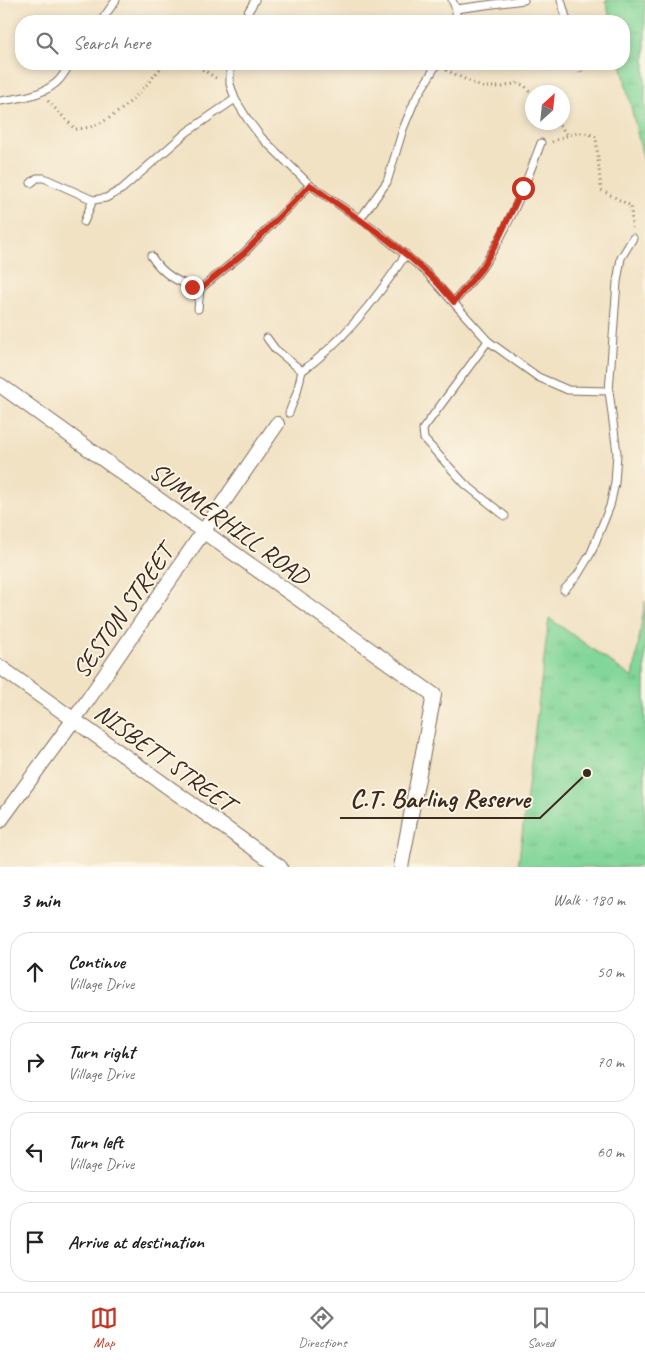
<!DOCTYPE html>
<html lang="en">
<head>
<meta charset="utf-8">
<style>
	body { margin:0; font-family:Caveat,sans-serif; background:#f2f2f2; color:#222 }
	.compass { position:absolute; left:525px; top:85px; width:45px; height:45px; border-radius:50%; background:#fff; box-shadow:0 2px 8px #0003; rotate:27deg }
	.stop { position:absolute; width:15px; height:15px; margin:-11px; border:4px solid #c8321e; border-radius:50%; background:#fff }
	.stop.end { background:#c8321e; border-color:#fff; box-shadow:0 1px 5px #0008 }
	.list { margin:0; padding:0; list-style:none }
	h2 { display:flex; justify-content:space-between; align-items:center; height:65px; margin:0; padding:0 20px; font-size:21px }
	h2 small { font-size:16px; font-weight:400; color:#767676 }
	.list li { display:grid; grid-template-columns:32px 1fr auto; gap:15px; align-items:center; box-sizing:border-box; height:80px; margin:0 10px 10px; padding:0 10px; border:1px solid #e0e0e0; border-radius:20px }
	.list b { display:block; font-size:19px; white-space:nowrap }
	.list p { margin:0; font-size:16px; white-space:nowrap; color:#767676 }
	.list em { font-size:16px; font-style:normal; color:#767676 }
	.icon { flex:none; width:28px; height:28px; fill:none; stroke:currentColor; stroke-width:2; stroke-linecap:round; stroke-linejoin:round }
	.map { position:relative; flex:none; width:645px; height:867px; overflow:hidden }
	.search { position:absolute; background:#fff; box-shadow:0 2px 8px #0003; left:15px; right:15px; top:15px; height:55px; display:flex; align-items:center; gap:12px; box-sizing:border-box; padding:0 18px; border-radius:20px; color:#767676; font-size:19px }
	.sheet { height:425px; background:#fff }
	nav { display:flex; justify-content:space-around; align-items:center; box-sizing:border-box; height:70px; border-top:1px solid #e0e0e0; background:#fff; font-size:14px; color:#767676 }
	nav a { display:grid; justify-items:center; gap:2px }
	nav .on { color:#c8321e }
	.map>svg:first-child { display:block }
	.grass { fill:url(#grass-tufts); stroke:#5e805c }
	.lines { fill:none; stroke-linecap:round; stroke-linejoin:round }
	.service-casing { stroke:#7b6a58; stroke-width:9 }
	.minor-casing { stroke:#7b6a58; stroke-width:16 }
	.path { stroke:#7b6a58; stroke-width:3; stroke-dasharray:1 4; stroke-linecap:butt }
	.service { stroke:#fff; stroke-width:7 }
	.minor { stroke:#fff; stroke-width:14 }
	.route { stroke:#c8321e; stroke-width:6 }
	.labels { text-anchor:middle; stroke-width:4; stroke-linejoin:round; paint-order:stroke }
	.street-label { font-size:25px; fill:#3b2a1e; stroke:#fcf5e5 }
	.leader { fill:none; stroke:#3b2a1e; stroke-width:2 }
	.callout-dot { fill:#3b2a1e; stroke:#fcf5e5; stroke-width:2 }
	.callout-label { font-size:26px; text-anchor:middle; font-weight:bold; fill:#3b2a1e; stroke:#fcf5e5; stroke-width:4; stroke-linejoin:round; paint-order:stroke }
</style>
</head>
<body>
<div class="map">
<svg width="645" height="867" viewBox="0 0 645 867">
	<defs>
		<pattern id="grass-tufts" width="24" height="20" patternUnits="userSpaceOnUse" patternTransform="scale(1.25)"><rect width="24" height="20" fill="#82d699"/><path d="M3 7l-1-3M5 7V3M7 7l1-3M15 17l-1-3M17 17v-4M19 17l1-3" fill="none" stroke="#71b883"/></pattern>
	</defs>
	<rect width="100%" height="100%" fill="#fcf5e5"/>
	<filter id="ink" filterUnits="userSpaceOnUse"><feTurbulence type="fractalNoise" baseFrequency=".02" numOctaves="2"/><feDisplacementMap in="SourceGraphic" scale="10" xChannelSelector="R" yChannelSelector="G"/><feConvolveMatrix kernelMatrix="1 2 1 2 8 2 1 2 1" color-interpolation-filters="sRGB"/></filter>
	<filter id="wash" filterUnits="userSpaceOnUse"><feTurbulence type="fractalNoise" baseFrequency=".0096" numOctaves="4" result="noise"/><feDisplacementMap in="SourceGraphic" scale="20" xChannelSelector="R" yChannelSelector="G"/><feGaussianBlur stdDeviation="1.12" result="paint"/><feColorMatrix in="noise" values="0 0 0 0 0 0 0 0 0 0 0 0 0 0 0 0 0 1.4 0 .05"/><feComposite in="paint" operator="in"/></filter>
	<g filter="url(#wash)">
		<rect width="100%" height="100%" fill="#f1e2c4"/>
		<g class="grass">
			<path d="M 605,0 L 645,0 L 645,166 L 621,64 L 624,64 L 624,21 L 611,21 Z"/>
			<path d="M 645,601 L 645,867 L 518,867 L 549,618 L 633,678 Z"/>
		</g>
	</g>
	<g filter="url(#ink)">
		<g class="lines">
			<g class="service-casing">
				<g id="service">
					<path d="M 452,0 L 456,9 L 456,21"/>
					<path d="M 561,0 L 567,21"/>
					<path d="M 456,9 L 524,0"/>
					<path d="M 101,21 L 116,0"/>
					<path d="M 243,21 L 255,0"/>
					<path d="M 230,64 L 230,84 L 235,99 L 248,120 L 261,137 L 310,185 L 373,228 L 426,272 L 488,341 L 538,377 L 568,390 L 609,391"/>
					<path d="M 578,64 L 579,68"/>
					<path d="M 0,101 C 20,98 40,96 56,83 C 62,78 66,70 70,64"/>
					<path d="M 31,183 L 37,178 L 44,178 L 93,200 L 106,198 L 122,189 L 187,132 L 235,99"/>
					<path d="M 360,219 L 387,182 L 403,129 L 415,100 L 437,64"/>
					<path d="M 84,222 L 93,200"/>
					<path d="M 151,256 C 163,275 179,283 200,289 L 198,309"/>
					<path d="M 200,289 L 244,253 L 310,185"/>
					<path d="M 454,302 C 463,291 473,280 481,269 C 508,231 525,185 541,143"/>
					<path d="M 267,338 L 275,349 L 302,371 L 297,392 L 289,413"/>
					<path d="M 488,341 L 423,429 L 424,439 L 465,484 L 505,516"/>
					<path d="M 302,371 C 344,341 378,297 406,254"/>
					<path d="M 564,590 L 577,576 L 591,553 L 610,506 L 615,483 L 617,453 L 609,391 L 617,282 L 621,258 L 633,238"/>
				</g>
			</g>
			<g class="minor-casing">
				<g id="minor">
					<path d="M 0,385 L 204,532 L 434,695 L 401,867"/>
					<path d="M 0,667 L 280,867"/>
					<path d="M 0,821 L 85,704 L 277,424"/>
				</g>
			</g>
			<g class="path">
				<path d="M 194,64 L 219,80"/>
				<path d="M 446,70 L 481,87 L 502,87 L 518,83 L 525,86 L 532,95"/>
				<path d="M 48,101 L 75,129 C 112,129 143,89 164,64"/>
				<path d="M 556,122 L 568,135"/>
				<path d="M 552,142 C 565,136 582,128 596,137 L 601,190 L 631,206 L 632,228"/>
			</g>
			<use href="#service" class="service"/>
			<use href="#minor" class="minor"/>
		</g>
	</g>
	<g class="lines" filter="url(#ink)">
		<path class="route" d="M 192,287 L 200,289 L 244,253 L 310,185 C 349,212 389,238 425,271 C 436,280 445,292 454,302 L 482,268 L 495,246 L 523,188"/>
	</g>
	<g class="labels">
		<g class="street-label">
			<text transform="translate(230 523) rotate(36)" y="9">SUMMERHILL ROAD</text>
			<text transform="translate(122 611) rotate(-55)" y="9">SESTON STREET</text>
			<text transform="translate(165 757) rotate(36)" y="9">NISBETT STREET</text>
		</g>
	</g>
	<path class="leader" d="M587 773L540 818H340"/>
	<circle class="callout-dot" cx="587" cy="773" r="5"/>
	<g class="callout-label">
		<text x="440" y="807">C.T. Barling Reserve</text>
	</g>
</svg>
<svg class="compass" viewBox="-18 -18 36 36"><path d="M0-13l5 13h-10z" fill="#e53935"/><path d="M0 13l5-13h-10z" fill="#767676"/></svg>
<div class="stop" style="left:523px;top:188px"></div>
<div class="stop end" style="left:192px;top:287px"></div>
<div class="search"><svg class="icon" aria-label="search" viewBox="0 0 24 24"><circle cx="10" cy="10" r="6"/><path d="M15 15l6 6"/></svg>Search here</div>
</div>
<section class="sheet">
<h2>3 min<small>Walk · 180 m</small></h2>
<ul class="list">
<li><svg class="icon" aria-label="ahead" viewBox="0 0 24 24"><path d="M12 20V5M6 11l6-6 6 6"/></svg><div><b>Continue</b><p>Village Drive</p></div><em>50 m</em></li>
<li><svg class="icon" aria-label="right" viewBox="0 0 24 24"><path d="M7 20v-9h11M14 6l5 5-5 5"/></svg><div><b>Turn right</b><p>Village Drive</p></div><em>70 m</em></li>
<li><svg class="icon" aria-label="left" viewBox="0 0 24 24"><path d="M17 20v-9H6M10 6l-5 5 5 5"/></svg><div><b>Turn left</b><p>Village Drive</p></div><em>60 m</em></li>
<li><svg class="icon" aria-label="arrive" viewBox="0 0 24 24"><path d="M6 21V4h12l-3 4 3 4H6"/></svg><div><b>Arrive at destination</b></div></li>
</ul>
</section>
<nav>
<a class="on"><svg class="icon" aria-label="map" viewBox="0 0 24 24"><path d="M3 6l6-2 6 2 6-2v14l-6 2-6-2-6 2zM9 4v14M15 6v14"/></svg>Map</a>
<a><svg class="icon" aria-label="directions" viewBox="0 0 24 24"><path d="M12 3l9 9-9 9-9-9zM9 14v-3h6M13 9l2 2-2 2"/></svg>Directions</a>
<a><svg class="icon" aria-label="saved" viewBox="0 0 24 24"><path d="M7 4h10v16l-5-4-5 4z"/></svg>Saved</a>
</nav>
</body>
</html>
